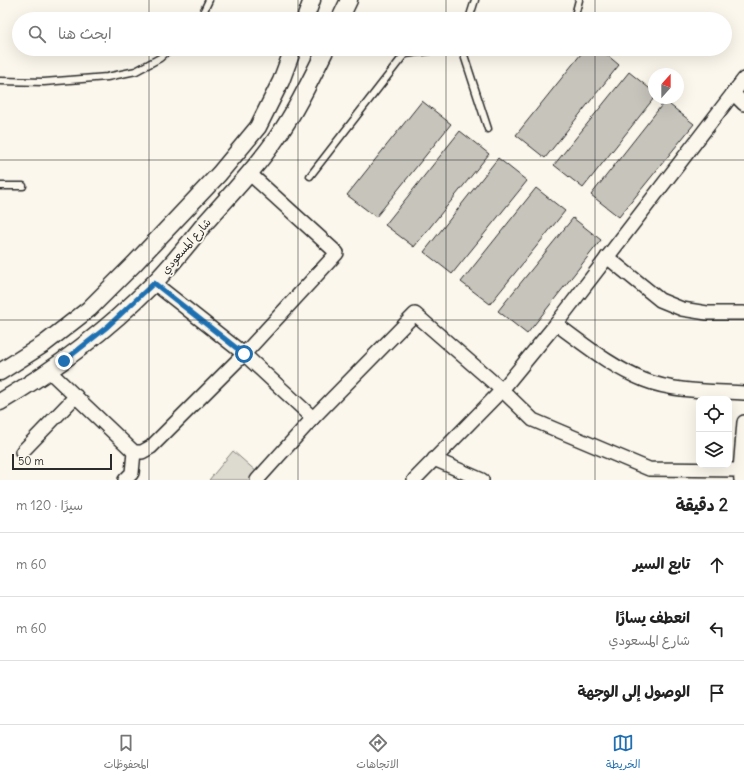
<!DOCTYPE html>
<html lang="ar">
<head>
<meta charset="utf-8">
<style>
	body { margin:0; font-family:Delius,"Playpen Sans Arabic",sans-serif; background:#f2f2f2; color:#222; direction:rtl }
	.controls { position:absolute; right:12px; bottom:12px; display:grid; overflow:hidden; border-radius:8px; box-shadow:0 4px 16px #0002 }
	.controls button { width:36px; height:36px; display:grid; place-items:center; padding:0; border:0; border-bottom:1px solid #e0e0e0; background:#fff; color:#222; font:20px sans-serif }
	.compass { position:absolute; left:648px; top:68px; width:36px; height:36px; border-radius:50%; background:#fff; box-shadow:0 4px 16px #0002; rotate:21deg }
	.scale { position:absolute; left:12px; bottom:10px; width:100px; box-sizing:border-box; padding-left:4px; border:2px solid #2b2b2b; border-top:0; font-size:11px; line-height:14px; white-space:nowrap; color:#2b2b2b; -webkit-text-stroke:3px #fbf7ec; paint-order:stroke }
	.stop { position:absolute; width:12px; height:12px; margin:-9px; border:3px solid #1f6fb2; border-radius:50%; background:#fff }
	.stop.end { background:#1f6fb2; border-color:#fff; box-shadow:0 1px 4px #0008 }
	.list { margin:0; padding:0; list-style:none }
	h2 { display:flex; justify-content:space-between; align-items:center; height:52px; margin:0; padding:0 16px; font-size:17px }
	h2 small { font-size:13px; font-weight:400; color:#767676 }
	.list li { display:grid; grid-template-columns:26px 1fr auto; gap:12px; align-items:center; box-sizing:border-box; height:64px; padding:0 16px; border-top:1px solid #e0e0e0 }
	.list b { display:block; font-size:15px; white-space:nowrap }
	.list p { margin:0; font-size:13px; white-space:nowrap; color:#767676 }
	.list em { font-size:13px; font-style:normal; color:#767676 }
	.icon { flex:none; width:22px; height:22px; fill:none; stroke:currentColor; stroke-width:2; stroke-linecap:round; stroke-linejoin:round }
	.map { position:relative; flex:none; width:744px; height:480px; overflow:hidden; direction:ltr }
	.search { position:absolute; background:#fff; box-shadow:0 4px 16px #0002; left:12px; right:12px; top:12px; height:44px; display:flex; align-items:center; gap:10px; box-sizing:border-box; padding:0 14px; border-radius:22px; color:#767676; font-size:15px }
	.sheet { height:244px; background:#fff }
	nav { display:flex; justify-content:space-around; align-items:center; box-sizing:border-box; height:56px; border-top:1px solid #e0e0e0; background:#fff; font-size:11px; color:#767676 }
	nav a { display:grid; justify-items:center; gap:2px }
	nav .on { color:#1f6fb2 }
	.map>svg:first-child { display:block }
	.park { fill:#dddad0; stroke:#84827e }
	.building { fill:#c7c4bc; stroke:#2b2b2b }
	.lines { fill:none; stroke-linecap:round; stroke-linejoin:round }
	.service-casing { stroke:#2b2b2b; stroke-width:9 }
	.minor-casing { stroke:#2b2b2b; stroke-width:16 }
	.tertiary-casing { stroke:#2b2b2b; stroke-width:19 }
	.service { stroke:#fbf7ec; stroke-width:6 }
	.minor { stroke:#fbf7ec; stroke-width:13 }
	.tertiary { stroke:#fbf7ec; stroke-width:16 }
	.route { stroke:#1f6fb2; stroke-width:5 }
	.grid { fill:none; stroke:#2b2b2b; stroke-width:1; stroke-opacity:0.55 }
	.labels { text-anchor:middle; stroke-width:3.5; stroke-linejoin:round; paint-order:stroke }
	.street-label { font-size:11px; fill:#2b2b2b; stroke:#fbf7ec }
</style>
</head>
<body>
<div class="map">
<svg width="744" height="480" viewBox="0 0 744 480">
	<rect width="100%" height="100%" fill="#fbf7ec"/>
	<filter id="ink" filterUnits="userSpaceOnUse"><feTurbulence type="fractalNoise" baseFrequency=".025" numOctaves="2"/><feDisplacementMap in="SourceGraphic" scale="8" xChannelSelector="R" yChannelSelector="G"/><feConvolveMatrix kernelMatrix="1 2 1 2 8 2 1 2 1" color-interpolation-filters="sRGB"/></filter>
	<g filter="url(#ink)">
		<path class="park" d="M 233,451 L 266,480 L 209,480 Z"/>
		<g class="building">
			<path d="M 585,49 L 600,49 L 619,65 L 545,158 L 516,135 Z"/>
			<path d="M 629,72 L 654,92 L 654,98 L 583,188 L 554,165 Z"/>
			<path d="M 422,101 L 451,124 L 376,217 L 347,195 Z"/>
			<path d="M 665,101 L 694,124 L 619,217 L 591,195 Z"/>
			<path d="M 460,131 L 489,154 L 414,247 L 385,225 Z"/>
			<path d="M 498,158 L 527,181 L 452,274 L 424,252 Z"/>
			<path d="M 536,188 L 565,211 L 490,304 L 461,282 Z"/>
			<path d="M 573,218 L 601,240 L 527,334 L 498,311 Z"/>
		</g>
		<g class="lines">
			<g class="service-casing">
				<g id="service">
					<path d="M 200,19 L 209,0"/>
					<path d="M 469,19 L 475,0"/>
					<path d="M 574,19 L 579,0"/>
					<path d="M 462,49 L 488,129"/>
					<path d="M 0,81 L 44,82 L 107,77 L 136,71 L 160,58 L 170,49"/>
					<path d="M 310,176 L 404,55 C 414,51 429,53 435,49"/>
					<path d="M 0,186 L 23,186"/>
				</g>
			</g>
			<g class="minor-casing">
				<g id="minor">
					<path d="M 733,93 L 744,104"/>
					<path d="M 607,257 L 660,300 L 682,309 L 707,313 L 744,313"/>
					<path d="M 154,283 L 244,354 L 313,418"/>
					<path d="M 556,324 C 584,344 611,367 644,380 C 674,392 712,391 744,393"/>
					<path d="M 49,371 L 134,452 L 142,452 L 151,447 L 244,354 L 337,253 L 249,173"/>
					<path d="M 22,452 L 76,396"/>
					<path d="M 434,459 L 482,480"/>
					<path d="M 125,480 L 132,473 L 134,452"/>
					<path d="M 257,480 L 313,418 L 415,314 L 502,390 L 533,420 L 649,469 L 740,470"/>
					<path d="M 414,480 L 502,390 L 556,324 L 744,79"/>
					<path d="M 741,480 L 740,470 L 744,422"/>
				</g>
			</g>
			<g class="tertiary-casing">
				<g id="tertiary">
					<path d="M 305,19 L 312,0"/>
					<path d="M 340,19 L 349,0"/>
					<path d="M 0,372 L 44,344 L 89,309 L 134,264 L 219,174 L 258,127 L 281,81 L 293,49"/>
					<path d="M 0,402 C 56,369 107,330 153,284 C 172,265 189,243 206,222 C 230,195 258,166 278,136 C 297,109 311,79 326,49"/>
				</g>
			</g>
			<use href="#service" class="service"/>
			<use href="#minor" class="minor"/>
			<use href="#tertiary" class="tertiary"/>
		</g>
	</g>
	<g class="lines" filter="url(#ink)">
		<path class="route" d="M 64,361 L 107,327 L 154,283 L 244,354"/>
	</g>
	<path class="grid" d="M 149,0 L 149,19M 298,0 L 298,19M 446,0 L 446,19M 595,0 L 595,19M 149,49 L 149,480M 298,49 L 298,480M 446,49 L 446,480M 595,49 L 595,480M 0,160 L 744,160M 0,320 L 744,320"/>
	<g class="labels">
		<g class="street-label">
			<text transform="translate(186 246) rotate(-49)" y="4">شارع المسعودي</text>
		</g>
	</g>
</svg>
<div class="controls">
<button><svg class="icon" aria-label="locate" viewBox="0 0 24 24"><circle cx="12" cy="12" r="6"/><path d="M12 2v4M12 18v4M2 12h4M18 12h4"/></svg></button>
<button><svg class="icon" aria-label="layers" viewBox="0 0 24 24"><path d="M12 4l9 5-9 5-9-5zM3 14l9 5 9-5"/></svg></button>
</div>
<svg class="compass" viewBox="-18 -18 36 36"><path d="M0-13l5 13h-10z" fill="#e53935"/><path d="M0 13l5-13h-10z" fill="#767676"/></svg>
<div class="scale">50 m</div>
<div class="stop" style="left:244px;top:354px"></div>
<div class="stop end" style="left:64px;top:361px"></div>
<div class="search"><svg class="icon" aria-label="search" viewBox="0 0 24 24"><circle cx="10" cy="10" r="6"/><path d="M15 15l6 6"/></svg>ابحث هنا</div>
</div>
<section class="sheet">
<h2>2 دقيقة<small>سيرًا · 120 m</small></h2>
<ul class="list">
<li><svg class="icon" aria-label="ahead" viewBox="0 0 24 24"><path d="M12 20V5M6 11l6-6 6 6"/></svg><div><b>تابع السير</b></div><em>60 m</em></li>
<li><svg class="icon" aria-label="left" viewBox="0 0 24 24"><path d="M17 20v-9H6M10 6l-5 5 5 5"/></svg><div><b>انعطف يسارًا</b><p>شارع المسعودي</p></div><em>60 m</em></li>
<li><svg class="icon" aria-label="arrive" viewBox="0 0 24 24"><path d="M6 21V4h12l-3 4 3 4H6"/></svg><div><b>الوصول إلى الوجهة</b></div></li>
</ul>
</section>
<nav>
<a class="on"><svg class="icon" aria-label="map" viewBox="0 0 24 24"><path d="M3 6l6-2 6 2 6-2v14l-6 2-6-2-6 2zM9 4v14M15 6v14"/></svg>الخريطة</a>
<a><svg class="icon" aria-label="directions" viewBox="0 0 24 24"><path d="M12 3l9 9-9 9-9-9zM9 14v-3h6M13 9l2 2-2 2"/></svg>الاتجاهات</a>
<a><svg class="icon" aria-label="saved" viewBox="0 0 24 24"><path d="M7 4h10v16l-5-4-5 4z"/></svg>المحفوظات</a>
</nav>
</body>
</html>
